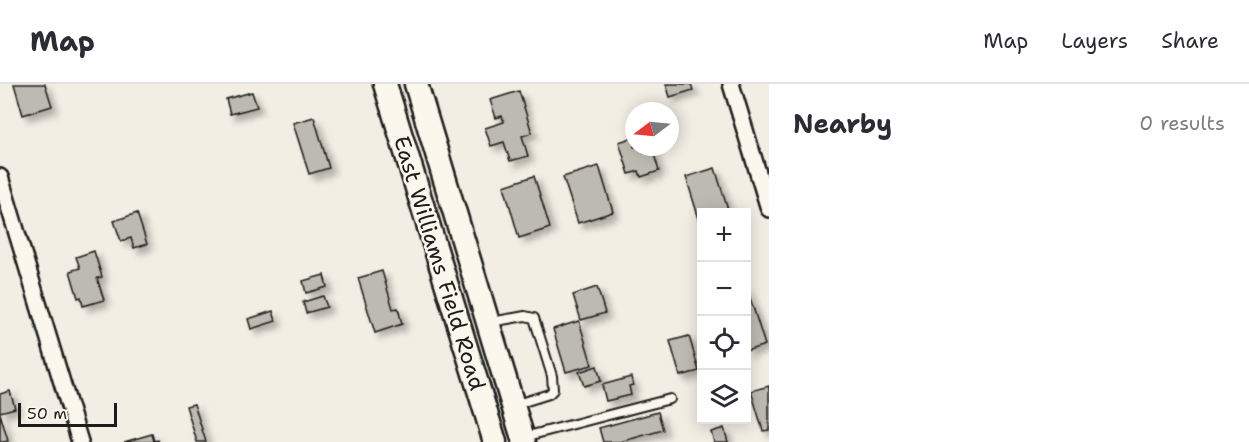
<!DOCTYPE html>
<html lang="en">
<head>
<meta charset="utf-8">
<style>
	body { margin:0; font-family:"Shantell Sans",sans-serif; background:#f2f2f3; color:#2b2b33 }
	.controls { position:absolute; right:18px; bottom:18px; display:grid; overflow:hidden; border-radius:0px; box-shadow:0 3px 15px #0003 }
	.controls button { width:54px; height:54px; display:grid; place-items:center; padding:0; border:0; border-bottom:2px solid #e1e1e2; background:#fff; color:#2b2b33; font:30px sans-serif }
	.compass { position:absolute; left:625px; top:18px; width:54px; height:54px; border-radius:50%; background:#fff; box-shadow:0 3px 15px #0003; rotate:254deg }
	.scale { position:absolute; left:18px; bottom:15px; width:99px; box-sizing:border-box; padding-left:6px; border:3px solid #1c1c1c; border-top:0; font-size:16px; line-height:21px; white-space:nowrap; color:#1c1c1c; -webkit-text-stroke:4px #fbf7ec; paint-order:stroke }
	.list { margin:0; padding:0; list-style:none }
	h2 { display:flex; justify-content:space-between; align-items:center; height:78px; margin:0; padding:0 24px; font-size:26px }
	h2 small { font-size:20px; font-weight:400; color:#7c7c81 }
	.icon { flex:none; width:33px; height:33px; fill:none; stroke:currentColor; stroke-width:2; stroke-linecap:round; stroke-linejoin:round }
	.map { position:relative; flex:none; width:769px; height:358px; overflow:hidden }
	header { display:flex; align-items:center; gap:36px; box-sizing:border-box; height:84px; padding:0 30px; background:#fff; border-bottom:2px solid #e1e1e2 }
	header strong { font-size:28px }
	nav { display:flex; gap:33px; margin-inline-start:auto; font-size:21px }
	main { display:flex }
	aside { flex:1; background:#fff }
	.map>svg:first-child { display:block }
	.building { fill:#bdbab1; stroke:#1c1c1c; stroke-width:1.5; filter:url(#shadow) }
	.lines { fill:none; stroke-linecap:round; stroke-linejoin:round }
	.lane-casing { stroke:#1c1c1c; stroke-width:12 }
	.street-casing { stroke:#1c1c1c; stroke-width:20 }
	.secondary-casing { stroke:#1c1c1c; stroke-width:27 }
	.lane { stroke:#fbf7ec; stroke-width:8 }
	.street { stroke:#fbf7ec; stroke-width:15 }
	.secondary { stroke:#fbf7ec; stroke-width:22 }
	.labels { text-anchor:middle; stroke-width:5; stroke-linejoin:round; paint-order:stroke }
	.street-label { font-size:22px; fill:#1c1c1c; stroke:#fbf7ec }
</style>
</head>
<body>
<header>
<strong>Map</strong>
<nav><a>Map</a><a>Layers</a><a>Share</a></nav>
</header>
<main>
<div class="map">
<svg width="769" height="358" viewBox="0 0 769 358">
	<defs>
		<filter id="shadow"><feDropShadow dx="5.5" dy="5.5" stdDeviation="3" flood-color="#0004"/></filter>
	</defs>
	<rect width="100%" height="100%" fill="#f2eee4"/>
	<filter id="ink" filterUnits="userSpaceOnUse"><feTurbulence type="fractalNoise" baseFrequency=".0167" numOctaves="2"/><feDisplacementMap in="SourceGraphic" scale="12" xChannelSelector="R" yChannelSelector="G"/><feConvolveMatrix kernelMatrix="1 2 1 2 8 2 1 2 1" color-interpolation-filters="sRGB"/></filter>
	<g filter="url(#ink)">
		<g class="building">
			<path d="M 14,0 L 45,0 L 52,22 L 23,31 Z"/>
			<path d="M 666,0 L 691,0 L 693,6 L 670,13 Z"/>
			<path d="M 519,7 L 532,49 L 522,52 L 528,72 L 510,77 L 504,58 L 491,62 L 485,44 L 504,38 L 502,32 L 496,34 L 490,16 Z"/>
			<path d="M 252,8 L 257,23 L 230,30 L 226,15 Z"/>
			<path d="M 314,33 L 329,84 L 309,90 L 293,39 Z"/>
			<path d="M 634,53 L 634,63 L 652,63 L 659,87 L 641,93 L 639,87 L 629,90 L 619,58 Z"/>
			<path d="M 599,82 L 613,128 L 578,139 L 563,93 Z"/>
			<path d="M 715,84 L 728,126 L 720,129 L 702,129 L 702,134 L 699,135 L 686,93 Z"/>
			<path d="M 534,92 L 550,144 L 519,154 L 504,102 Z"/>
			<path d="M 137,129 L 147,160 L 134,164 L 131,154 L 121,157 L 114,137 Z"/>
			<path d="M 94,167 L 102,193 L 97,194 L 104,216 L 83,222 L 81,213 L 78,214 L 70,187 L 80,184 L 76,173 Z"/>
			<path d="M 382,187 L 393,225 L 398,224 L 402,240 L 375,249 L 358,194 Z"/>
			<path d="M 324,191 L 327,203 L 306,209 L 303,197 Z"/>
			<path d="M 746,201 L 765,261 L 746,267 Z"/>
			<path d="M 597,203 L 605,229 L 581,236 L 573,211 Z"/>
			<path d="M 323,212 L 327,223 L 306,229 L 303,218 Z"/>
			<path d="M 273,227 L 276,237 L 251,245 L 248,235 Z"/>
			<path d="M 579,237 L 592,281 L 566,288 L 553,245 Z"/>
			<path d="M 689,252 L 699,287 L 680,292 L 670,257 Z"/>
			<path d="M 597,282 L 601,297 L 584,302 L 579,288 Z"/>
			<path d="M 631,293 L 633,301 L 629,302 L 631,311 L 606,317 L 602,301 Z"/>
			<path d="M 769,302 L 769,346 L 763,347 L 751,307 Z"/>
			<path d="M 10,307 L 15,324 L 0,328 L 0,310 Z"/>
			<path d="M 194,320 L 206,358 L 197,358 L 186,322 Z"/>
			<path d="M 658,328 L 663,346 L 620,358 L 603,358 L 599,344 Z"/>
			<path d="M 0,329 L 8,357 L 3,358 L 0,358 Z"/>
			<path d="M 724,344 L 728,358 L 714,358 L 711,348 Z"/>
			<path d="M 152,350 L 154,357 L 158,356 L 159,358 L 124,358 Z"/>
		</g>
		<g class="lines">
			<g class="lane-casing">
				<g id="lane">
					<path d="M 491,238 L 525,232 L 534,234 L 552,292 L 553,306 L 549,310 L 514,321"/>
					<path d="M 524,353 L 670,315"/>
				</g>
			</g>
			<g class="street-casing">
				<g id="street">
					<path d="M 731,0 L 769,125"/>
					<path d="M 0,93 L 80,358"/>
				</g>
			</g>
			<g class="secondary-casing">
				<g id="secondary">
					<path d="M 385,0 L 495,358"/>
					<path d="M 416,0 L 524,358"/>
				</g>
			</g>
			<use href="#lane" class="lane"/>
			<use href="#street" class="street"/>
			<use href="#secondary" class="secondary"/>
		</g>
	</g>
	<g class="labels">
		<g class="street-label">
			<text transform="translate(440 179) rotate(73)" y="8">East Williams Field Road</text>
		</g>
	</g>
</svg>
<div class="controls">
<button>+</button>
<button>−</button>
<button><svg class="icon" aria-label="locate" viewBox="0 0 24 24"><circle cx="12" cy="12" r="6"/><path d="M12 2v4M12 18v4M2 12h4M18 12h4"/></svg></button>
<button><svg class="icon" aria-label="layers" viewBox="0 0 24 24"><path d="M12 4l9 5-9 5-9-5zM3 14l9 5 9-5"/></svg></button>
</div>
<svg class="compass" viewBox="-18 -18 36 36"><path d="M0-13l5 13h-10z" fill="#e53935"/><path d="M0 13l5-13h-10z" fill="#7c7c81"/></svg>
<div class="scale">50 m</div>
</div>
<aside>
<h2>Nearby<small>0 results</small></h2>
<ul class="list">
</ul>
</aside>
</main>
</body>
</html>
